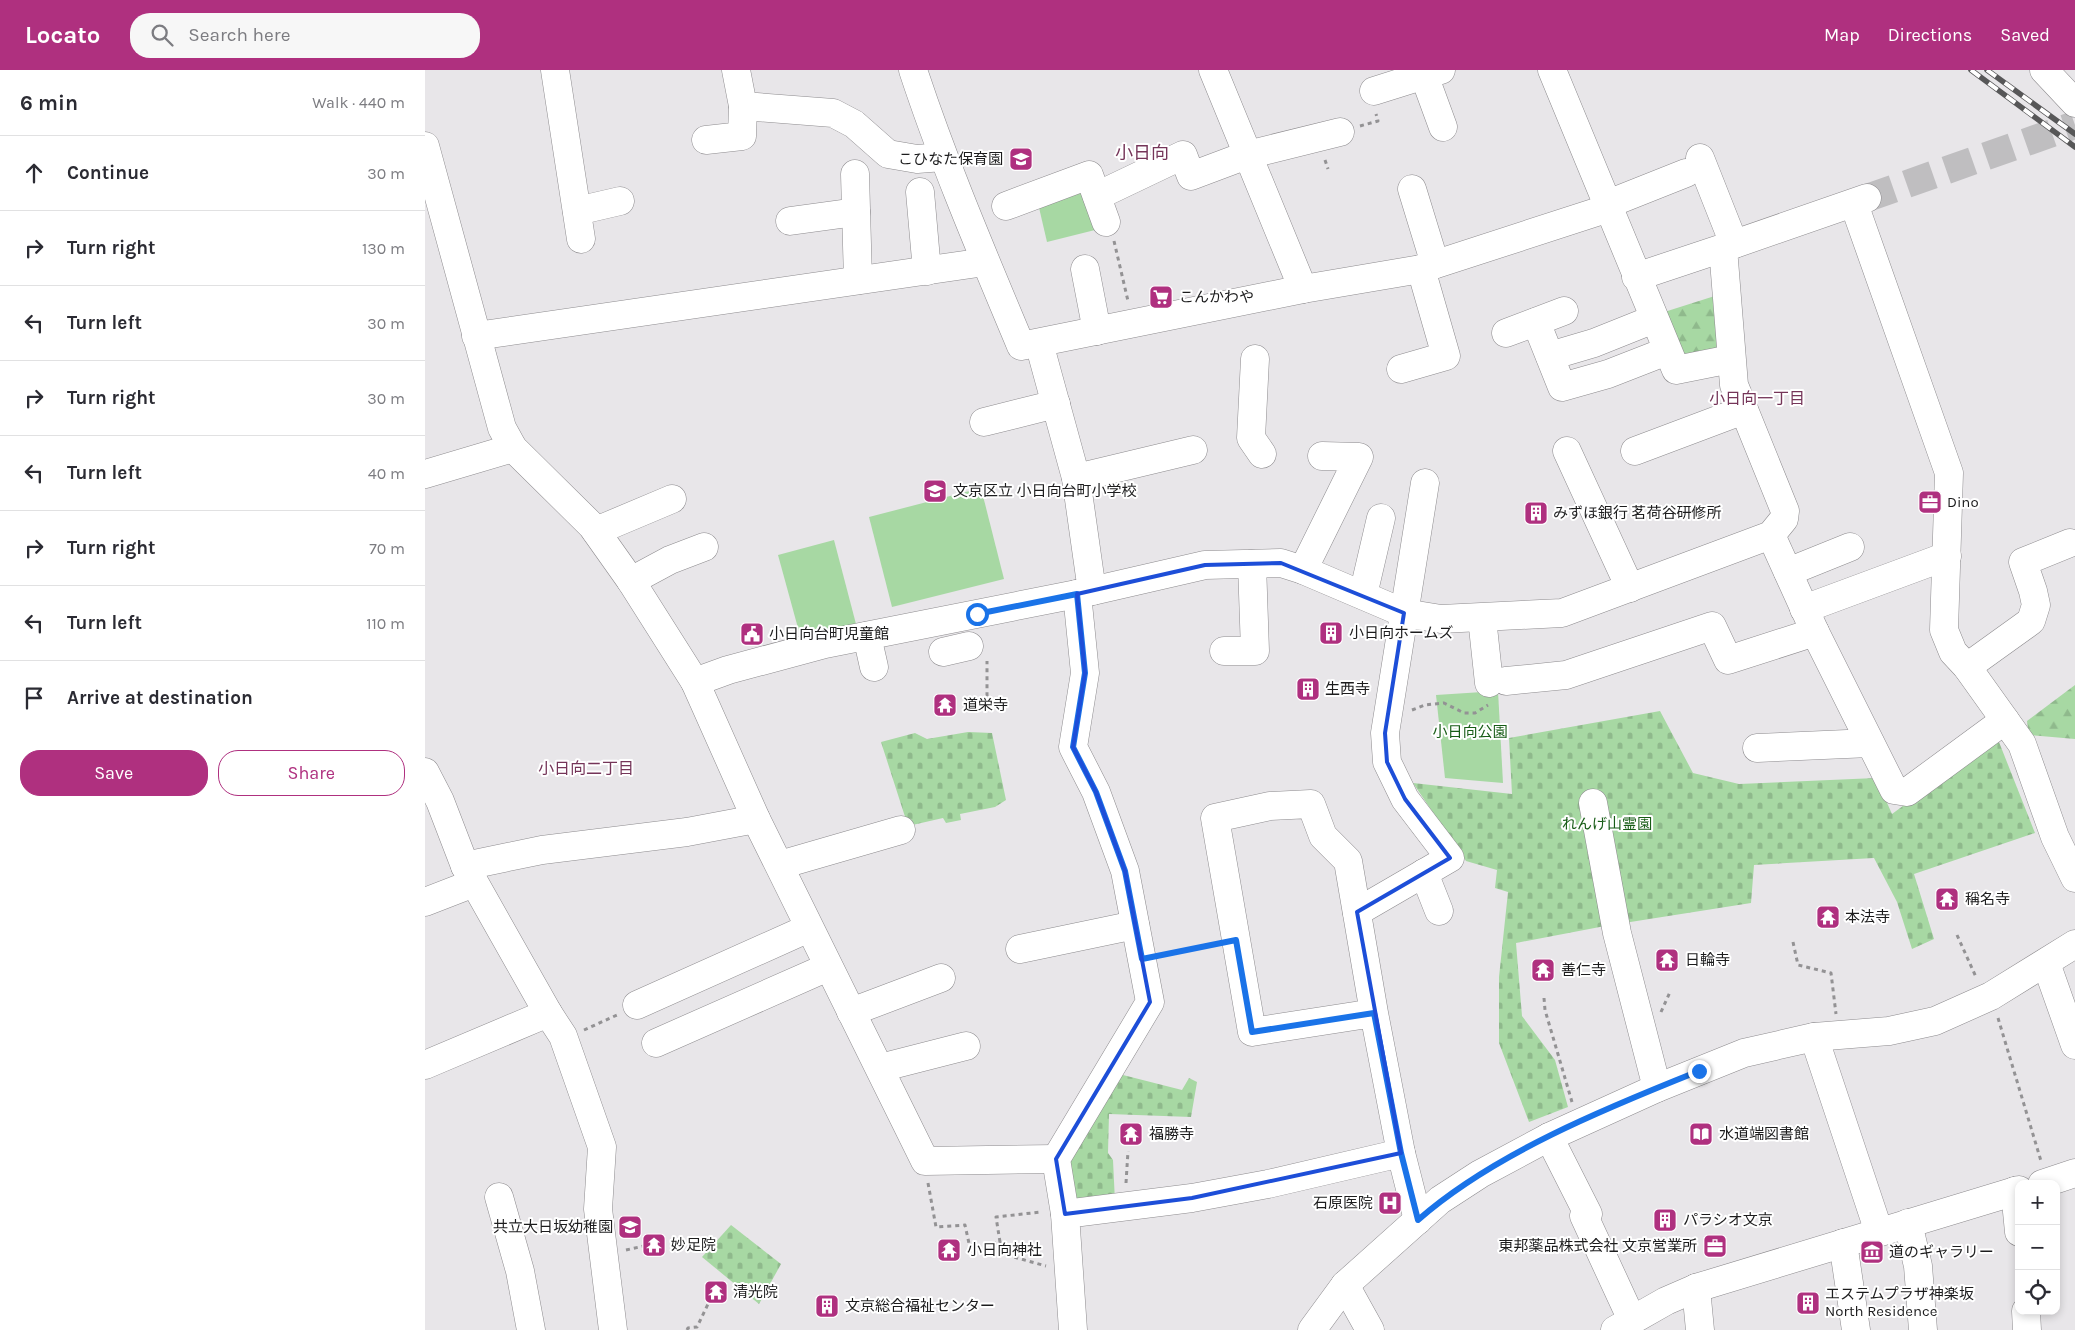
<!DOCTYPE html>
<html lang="en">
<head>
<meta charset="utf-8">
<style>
	body { margin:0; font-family:Karla,"Noto Sans JP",sans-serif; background:#f7f7f7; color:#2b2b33 }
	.controls { position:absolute; right:15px; bottom:15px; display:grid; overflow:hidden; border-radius:10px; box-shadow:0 2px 8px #0003 }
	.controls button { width:45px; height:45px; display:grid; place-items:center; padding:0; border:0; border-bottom:1px solid #e1e1e2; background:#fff; color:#2b2b33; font:25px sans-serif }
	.stop { position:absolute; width:15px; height:15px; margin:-11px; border:4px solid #1a73e8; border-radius:50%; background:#fff }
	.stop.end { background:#1a73e8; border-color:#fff; box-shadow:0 1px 5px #0008 }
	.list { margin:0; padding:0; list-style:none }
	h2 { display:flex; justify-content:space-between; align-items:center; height:65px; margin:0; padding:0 20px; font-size:21px }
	h2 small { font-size:16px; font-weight:400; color:#7c7c81 }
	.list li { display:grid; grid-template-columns:32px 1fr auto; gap:15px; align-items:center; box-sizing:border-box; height:75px; padding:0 20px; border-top:1px solid #e1e1e2 }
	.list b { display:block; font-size:19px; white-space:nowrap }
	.list em { font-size:16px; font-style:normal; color:#7c7c81 }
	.actions { display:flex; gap:10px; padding:15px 20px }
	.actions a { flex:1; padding:11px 0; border:1px solid #af307f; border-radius:20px; text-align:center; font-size:18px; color:#af307f }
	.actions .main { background:#af307f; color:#fff }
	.icon { flex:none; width:28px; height:28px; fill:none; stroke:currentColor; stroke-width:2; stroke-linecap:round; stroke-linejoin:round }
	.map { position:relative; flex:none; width:1650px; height:1260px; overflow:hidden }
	header { display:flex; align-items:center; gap:30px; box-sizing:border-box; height:70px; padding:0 25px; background:#af307f; color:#fff }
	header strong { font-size:24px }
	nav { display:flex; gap:28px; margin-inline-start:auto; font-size:18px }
	.search { width:350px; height:45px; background:#f7f7f7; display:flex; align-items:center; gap:12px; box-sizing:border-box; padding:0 18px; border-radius:20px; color:#7c7c81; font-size:19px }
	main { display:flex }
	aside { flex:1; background:#fff }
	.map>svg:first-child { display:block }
	.forest { fill:url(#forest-firs) }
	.cemetery { fill:url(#cemetery-stones) }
	.green { fill:#a7d8a3 }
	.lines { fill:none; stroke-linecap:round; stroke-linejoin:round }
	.minor-tunnel { stroke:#bfbec0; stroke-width:28; stroke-dasharray:28 14; stroke-linecap:butt }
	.minor-casing { stroke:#8d8b8e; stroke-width:29 }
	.path { stroke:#939294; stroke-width:3; stroke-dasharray:4 4; stroke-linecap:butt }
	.minor { stroke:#fff; stroke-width:28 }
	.rail-casing { stroke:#575758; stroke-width:5.5 }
	.rail { stroke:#fff; stroke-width:4; stroke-dasharray:11; stroke-linecap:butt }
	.route { stroke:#1a73e8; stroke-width:6 }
	.marked { fill:none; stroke:#1d4ed8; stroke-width:4; stroke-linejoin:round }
	.labels { text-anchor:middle; stroke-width:4; stroke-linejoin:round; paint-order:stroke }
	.poi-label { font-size:15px; fill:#1c1c1d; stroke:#fff; text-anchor:start }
	.park-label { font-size:15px; fill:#175c16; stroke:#fff }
	.neighbourhood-label { font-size:16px; fill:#753559; stroke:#fff }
	.quarter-label { font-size:18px; fill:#753559; stroke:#fff }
</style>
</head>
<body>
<header>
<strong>Locato</strong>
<div class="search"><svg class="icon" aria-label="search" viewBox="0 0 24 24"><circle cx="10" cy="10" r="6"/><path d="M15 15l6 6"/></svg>Search here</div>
<nav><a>Map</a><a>Directions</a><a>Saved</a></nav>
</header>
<main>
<aside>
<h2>6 min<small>Walk · 440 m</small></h2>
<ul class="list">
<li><svg class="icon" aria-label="ahead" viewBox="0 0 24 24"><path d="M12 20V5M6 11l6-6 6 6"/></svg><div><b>Continue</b></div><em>30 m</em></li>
<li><svg class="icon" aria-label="right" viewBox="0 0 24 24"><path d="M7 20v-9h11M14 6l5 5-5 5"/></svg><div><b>Turn right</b></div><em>130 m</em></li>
<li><svg class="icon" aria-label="left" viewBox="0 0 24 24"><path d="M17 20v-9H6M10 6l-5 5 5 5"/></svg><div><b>Turn left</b></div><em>30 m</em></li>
<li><svg class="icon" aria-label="right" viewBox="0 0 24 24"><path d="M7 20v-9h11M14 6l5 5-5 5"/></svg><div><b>Turn right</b></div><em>30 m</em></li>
<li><svg class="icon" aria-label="left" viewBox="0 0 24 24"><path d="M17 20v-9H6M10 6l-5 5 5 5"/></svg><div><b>Turn left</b></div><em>40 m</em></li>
<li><svg class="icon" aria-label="right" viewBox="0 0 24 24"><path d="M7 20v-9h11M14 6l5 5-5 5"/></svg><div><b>Turn right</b></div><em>70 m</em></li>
<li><svg class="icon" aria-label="left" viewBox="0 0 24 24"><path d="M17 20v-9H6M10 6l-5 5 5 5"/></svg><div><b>Turn left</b></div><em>110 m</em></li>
<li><svg class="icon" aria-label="arrive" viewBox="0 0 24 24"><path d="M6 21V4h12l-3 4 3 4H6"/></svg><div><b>Arrive at destination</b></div></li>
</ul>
<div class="actions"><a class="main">Save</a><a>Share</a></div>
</aside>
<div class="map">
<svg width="1650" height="1260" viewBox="0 0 1650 1260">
	<defs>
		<pattern id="forest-firs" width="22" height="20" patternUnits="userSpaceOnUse" patternTransform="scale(1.25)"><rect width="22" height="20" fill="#a7d8a3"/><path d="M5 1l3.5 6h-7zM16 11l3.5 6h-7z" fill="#8fb98c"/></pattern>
		<pattern id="cemetery-stones" width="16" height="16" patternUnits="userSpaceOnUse" patternTransform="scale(1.25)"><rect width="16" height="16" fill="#a7d8a3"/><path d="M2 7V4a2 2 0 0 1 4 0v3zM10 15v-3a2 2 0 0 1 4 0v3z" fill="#8fb98c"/></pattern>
	</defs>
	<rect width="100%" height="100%" fill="#e8e6e9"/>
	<g class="forest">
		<path d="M 1296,224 L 1303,279 L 1253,293 L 1233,244 Z"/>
		<path d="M 1650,615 L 1650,669 L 1604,665 L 1602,651 Z"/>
	</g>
	<g class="cemetery">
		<path d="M 1235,641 L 1268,703 L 1314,714 L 1451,708 L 1467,744 L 1572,667 L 1610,763 L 1489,804 L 1509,869 L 1487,879 L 1472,832 L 1449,788 L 1329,795 L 1326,833 L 1180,856 L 1091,873 L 1097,946 L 1130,990 L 1143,1037 L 1104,1052 L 1074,973 L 1074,907 L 1083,822 L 1070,818 L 1072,800 L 1041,791 L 988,713 L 1087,724 L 1084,668 Z"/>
		<path d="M 543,662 L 567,663 L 581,730 L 570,737 L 535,744 L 536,750 L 521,753 L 518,748 L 483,756 L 456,672 L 490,663 L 502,669 Z"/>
		<path d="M 694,1004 L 757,1020 L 764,1008 L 772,1012 L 766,1047 L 684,1044 L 683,1083 L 688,1090 L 690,1132 L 646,1139 L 642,1085 Z"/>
		<path d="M 306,1155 L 356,1194 L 334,1234 L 277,1187 Z"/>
	</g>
	<g class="green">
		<path d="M 656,111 L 670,160 L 622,172 L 612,129 Z"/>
		<path d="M 556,418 L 579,509 L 467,537 L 444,447 Z"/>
		<path d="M 409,470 L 431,554 L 376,569 L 353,485 Z"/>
		<path d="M 1073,621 L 1078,713 L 1020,708 L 1011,625 Z"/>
	</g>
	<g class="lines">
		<path class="minor-tunnel" d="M 1442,128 L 1650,55"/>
		<g class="minor-casing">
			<g id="minor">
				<path d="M 130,0 L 156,169"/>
				<path d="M 311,0 L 318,36 L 408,43 L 429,54 L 463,84 L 492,89 L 518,87"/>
				<path d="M 488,0 C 519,94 558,185 596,276 L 878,219 L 996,199 L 1184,138"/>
				<path d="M 788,0 L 878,219"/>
				<path d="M 1127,0 L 1251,300 L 1306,289"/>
				<path d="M 1619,0 L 1650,33"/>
				<path d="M 999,5 L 1018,57"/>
				<path d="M 949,21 L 1016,0"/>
				<path d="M 281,70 L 317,66 L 318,36"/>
				<path d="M 0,76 L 77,358 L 88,378 L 167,456 L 206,511 L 270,612 L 331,749 L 500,1091 L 631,1089"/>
				<path d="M 1275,88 L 1309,174"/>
				<path d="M 430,104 L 433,210"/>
				<path d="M 987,119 L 1010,194"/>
				<path d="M 495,122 L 502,201"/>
				<path d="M 672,126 L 758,85 L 766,106 L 822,85 L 915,62"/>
				<path d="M 1183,134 L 1261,103"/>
				<path d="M 1429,134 L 1524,403 L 1519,560 L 1528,582 L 1542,597 L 1597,674 L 1630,767 L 1650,808"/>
				<path d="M 581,136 L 664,105 L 681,152"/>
				<path d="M 152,141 L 195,131"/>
				<path d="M 365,151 L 431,142"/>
				<path d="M 660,199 L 672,261"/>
				<path d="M 1211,207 L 1298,178"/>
				<path d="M 1111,252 L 1137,317 L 1183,304 L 1242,281"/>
				<path d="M 1081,263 L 1139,241"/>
				<path d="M 51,266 L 560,192"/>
				<path d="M 614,273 L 651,408 L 667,521"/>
				<path d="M 1125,286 L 1169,273 L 1229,249"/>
				<path d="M 830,289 L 826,368 L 837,384"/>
				<path d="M 976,299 L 1021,286 L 996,199"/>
				<path d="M 559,352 L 631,334"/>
				<path d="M 1142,381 L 1205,518"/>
				<path d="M 1210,381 L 1319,340"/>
				<path d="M 0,404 L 88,378"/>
				<path d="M 651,408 L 768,380"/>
				<path d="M 171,461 L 247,429"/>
				<path d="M 1346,465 L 1390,562 L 1469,720 L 1482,722 L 1580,650"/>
				<path d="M 878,500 L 934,387 L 897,386"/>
				<path d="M 1363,502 L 1425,477"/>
				<path d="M 206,511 L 245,490 L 279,477"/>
				<path d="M 938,525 L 956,448"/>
				<path d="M 1379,539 L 1522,486"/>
				<path d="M 1057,548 L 1064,613"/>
				<path d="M 442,566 L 449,597"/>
				<path d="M 799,581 L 830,581 L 827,494"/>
				<path d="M 518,582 L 544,576"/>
				<path d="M 1542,597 L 1606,551 L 1611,535 L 1608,521 L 1598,492 L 1645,473"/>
				<path d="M 1081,611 L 1141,605 L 1287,556 L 1303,590 L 1390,562"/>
				<path d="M 270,612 L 303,600 L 400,574 L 667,521 L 780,495 L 856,493 L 878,500 L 979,543 L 1016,549 L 1137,543 L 1346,465 L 1359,449 L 1360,441 L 1309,315 L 1298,178 L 1442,128"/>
				<path d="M 1332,678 L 1445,673"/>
				<path d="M 0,702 L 15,731 L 40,796 L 123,943 L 138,966 L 177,1077 L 173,1139 L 188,1260"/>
				<path d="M 1168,733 L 1192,863 L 1232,1018"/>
				<path d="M 355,795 L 476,760"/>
				<path d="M 40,796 L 117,780 L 262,762 L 331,749"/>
				<path d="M 999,803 L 1014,841"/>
				<path d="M 0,832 L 49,813"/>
				<path d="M 932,842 L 1025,788 L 980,729 L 962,692 L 960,663 L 1000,413"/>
				<path d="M 595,879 L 710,855"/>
				<path d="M 1621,893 L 1650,975"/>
				<path d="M 212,935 L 384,858"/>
				<path d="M 426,942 L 516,908"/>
				<path d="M 949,943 L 827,962 L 790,748 L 845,736 L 886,734 L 898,766 L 923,791 L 949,943 L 976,1083 L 993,1150"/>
				<path d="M 1389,967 L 1454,1162"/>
				<path d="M 231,973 L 403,897"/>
				<path d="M 0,995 L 123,943"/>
				<path d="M 455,998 L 541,976"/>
				<path d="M 1124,1067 L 1163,1144 L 1159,1146 L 1207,1250"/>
				<path d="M 1617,1114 L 1650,1103"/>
				<path d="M 1590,1121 L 1594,1162"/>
				<path d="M 74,1127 L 95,1201 L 106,1260"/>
				<path d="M 640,1144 L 767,1128 L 843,1114 L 976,1083"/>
				<path d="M 1483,1153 L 1493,1196 L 1498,1260"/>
				<path d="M 1418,1173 L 1431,1260"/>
				<path d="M 920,1215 L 945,1260"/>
				<path d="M 1271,1218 L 1275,1260"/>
				<path d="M 1601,1241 L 1602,1260"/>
				<path d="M 648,1260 L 640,1144 L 631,1089 L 725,932 L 700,801 L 671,722 L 648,677 L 660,603 L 652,524"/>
				<path d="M 887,1260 L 920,1215 L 1015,1130 L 1055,1104 L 1124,1067 L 1232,1018 L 1319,983 L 1389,967 L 1464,961 L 1510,951 L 1566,926 L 1650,874"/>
				<path d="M 1190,1260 L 1241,1231 L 1271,1218 L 1594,1120"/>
			</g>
		</g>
		<g class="path">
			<path d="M 935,56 L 953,51 L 951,44"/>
			<path d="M 900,90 L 903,99"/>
			<path d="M 689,171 L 703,231"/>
			<path d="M 550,633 L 562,630 L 562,591"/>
			<path d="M 987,640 L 1000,635 L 1019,633 L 1039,643 L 1050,643 L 1063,635"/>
			<path d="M 1532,865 L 1551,907"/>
			<path d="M 1368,872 L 1373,895 L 1406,903 L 1411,944"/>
			<path d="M 738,885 L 788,874"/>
			<path d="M 1119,928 L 1120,940 L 1147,1032"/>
			<path d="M 1236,942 L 1245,922"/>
			<path d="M 1573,948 L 1616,1091"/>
			<path d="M 159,960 L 192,945"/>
			<path d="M 503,1113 L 511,1157 L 540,1155 L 545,1178 L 575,1172 L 578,1184 L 621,1196"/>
			<path d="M 701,1113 L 703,1081"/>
			<path d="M 575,1172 L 571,1147 L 616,1142"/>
			<path d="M 201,1180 L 219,1176"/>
			<path d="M 262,1260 L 263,1258 L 272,1257 L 284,1232"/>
		</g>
		<use href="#minor" class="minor"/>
		<g class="rail-casing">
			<g id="rail">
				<path d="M 1546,0 L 1650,77"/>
				<path d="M 1562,0 L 1650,64"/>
			</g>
		</g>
		<use href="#rail" class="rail"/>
	</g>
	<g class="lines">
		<path class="route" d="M 552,544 L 652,524 L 660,603 L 648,677 L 671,722 L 700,801 L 717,889 L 811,870 L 827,962 L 949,943 L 976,1083 L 993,1150 C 1068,1084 1181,1038 1274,1001"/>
	</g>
	<path class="marked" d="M 856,493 L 979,543 L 960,663 L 962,692 L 980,729 L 1025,788 L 932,842 L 976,1083 L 767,1128 L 640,1144 L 631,1089 L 725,932 L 700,801 L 671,722 L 648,677 L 660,603 L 652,524 L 780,495 Z"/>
	<defs>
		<g id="school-square" transform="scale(1.25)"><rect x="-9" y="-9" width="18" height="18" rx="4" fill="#af307f" stroke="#fff"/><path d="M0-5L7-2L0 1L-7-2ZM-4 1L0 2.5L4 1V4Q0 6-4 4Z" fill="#fff"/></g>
		<g id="supermarket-square" transform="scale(1.25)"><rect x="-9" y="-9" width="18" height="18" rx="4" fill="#af307f" stroke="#fff"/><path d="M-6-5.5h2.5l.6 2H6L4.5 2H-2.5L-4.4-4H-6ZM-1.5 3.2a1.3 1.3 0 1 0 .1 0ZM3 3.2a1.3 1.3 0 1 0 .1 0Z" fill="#fff"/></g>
		<g id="office-square" transform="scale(1.25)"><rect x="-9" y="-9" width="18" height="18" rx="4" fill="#af307f" stroke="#fff"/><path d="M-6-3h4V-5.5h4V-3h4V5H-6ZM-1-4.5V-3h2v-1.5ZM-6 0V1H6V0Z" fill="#fff"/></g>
		<g id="building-square" transform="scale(1.25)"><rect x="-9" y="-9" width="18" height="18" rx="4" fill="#af307f" stroke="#fff"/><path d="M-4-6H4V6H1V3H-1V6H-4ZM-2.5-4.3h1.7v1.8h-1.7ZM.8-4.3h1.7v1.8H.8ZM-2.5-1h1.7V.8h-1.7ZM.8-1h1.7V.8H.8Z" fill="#fff"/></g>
		<g id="civic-square" transform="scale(1.25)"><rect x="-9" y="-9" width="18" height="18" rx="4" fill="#af307f" stroke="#fff"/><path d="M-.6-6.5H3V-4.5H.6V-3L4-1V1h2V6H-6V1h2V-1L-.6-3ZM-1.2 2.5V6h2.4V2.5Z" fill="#fff"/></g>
		<g id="temple-square" transform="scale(1.25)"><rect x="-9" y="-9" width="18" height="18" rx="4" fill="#af307f" stroke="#fff"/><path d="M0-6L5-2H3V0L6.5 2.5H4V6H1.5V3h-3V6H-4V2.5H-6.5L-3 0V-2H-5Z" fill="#fff"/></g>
		<g id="library-square" transform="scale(1.25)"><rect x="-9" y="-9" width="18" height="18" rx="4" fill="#af307f" stroke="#fff"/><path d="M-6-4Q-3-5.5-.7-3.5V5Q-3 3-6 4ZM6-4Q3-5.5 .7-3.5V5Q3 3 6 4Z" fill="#fff"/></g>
		<g id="hospital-square" transform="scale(1.25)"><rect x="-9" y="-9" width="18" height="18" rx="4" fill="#af307f" stroke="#fff"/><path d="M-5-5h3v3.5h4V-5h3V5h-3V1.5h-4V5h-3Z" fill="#fff"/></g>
		<g id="museum-square" transform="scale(1.25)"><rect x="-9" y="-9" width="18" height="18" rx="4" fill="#af307f" stroke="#fff"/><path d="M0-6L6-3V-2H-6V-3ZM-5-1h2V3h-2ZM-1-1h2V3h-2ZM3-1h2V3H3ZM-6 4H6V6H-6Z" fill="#fff"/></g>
	</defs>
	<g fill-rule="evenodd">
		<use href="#school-square" x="596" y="89"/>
		<use href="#supermarket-square" x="736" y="227"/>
		<use href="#school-square" x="510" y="421"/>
		<use href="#office-square" x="1505" y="432"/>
		<use href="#building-square" x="1111" y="443"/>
		<use href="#building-square" x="906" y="563"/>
		<use href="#civic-square" x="327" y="564"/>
		<use href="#building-square" x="883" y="619"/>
		<use href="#temple-square" x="520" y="635"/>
		<use href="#temple-square" x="1522" y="829"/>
		<use href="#temple-square" x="1403" y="847"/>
		<use href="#temple-square" x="1242" y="890"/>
		<use href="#temple-square" x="1118" y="900"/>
		<use href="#temple-square" x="706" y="1064"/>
		<use href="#library-square" x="1276" y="1064"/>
		<use href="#hospital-square" x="965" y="1133"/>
		<use href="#building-square" x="1240" y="1150"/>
		<use href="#school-square" x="205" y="1157"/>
		<use href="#temple-square" x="229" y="1175"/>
		<use href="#office-square" x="1290" y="1176"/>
		<use href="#temple-square" x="524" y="1180"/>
		<use href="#museum-square" x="1447" y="1182"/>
		<use href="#temple-square" x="291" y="1222"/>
		<use href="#building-square" x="1383" y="1233"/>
		<use href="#building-square" x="402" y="1236"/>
	</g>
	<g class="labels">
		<g class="poi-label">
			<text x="578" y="94" text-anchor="end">こひなた保育園</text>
			<text x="754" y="232">こんかわや</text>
			<text x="528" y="426">文京区立 小日向台町小学校</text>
			<text x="1522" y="437">Dino</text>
			<text x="1128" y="448">みずほ銀行 茗荷谷研修所</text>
			<text x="924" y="568">小日向ホームズ</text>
			<text x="344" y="569">小日向台町児童館</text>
			<text x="900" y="624">生西寺</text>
			<text x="538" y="640">道栄寺</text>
			<text x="1540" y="834">稱名寺</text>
			<text x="1420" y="852">本法寺</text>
			<text x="1260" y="895">日輪寺</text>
			<text x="1136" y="905">善仁寺</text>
			<text x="724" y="1069">福勝寺</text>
			<text x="1294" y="1069">水道端図書館</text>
			<text x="948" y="1138" text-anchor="end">石原医院</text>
			<text x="1258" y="1155">パラシオ文京</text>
			<text x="188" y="1162" text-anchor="end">共立大日坂幼稚園</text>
			<text x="246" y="1180">妙足院</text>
			<text x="1272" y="1181" text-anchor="end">東邦薬品株式会社 文京営業所</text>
			<text x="542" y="1185">小日向神社</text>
			<text x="1464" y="1187">道のギャラリー</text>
			<text x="308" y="1227">清光院</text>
			<text x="1400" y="1229">エステムプラザ神楽坂<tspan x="1400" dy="17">North Residence</tspan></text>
			<text x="420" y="1241">文京総合福祉センター</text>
		</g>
		<g class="park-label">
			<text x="1045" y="667">小日向公園</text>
			<text x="1182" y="759">れんげ山霊園</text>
		</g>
		<g class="neighbourhood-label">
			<text x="1332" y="334">小日向一丁目</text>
			<text x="161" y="704">小日向二丁目</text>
		</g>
		<g class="quarter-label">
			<text x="717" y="89">小日向</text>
		</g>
	</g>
</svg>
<div class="controls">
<button>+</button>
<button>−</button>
<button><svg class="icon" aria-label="locate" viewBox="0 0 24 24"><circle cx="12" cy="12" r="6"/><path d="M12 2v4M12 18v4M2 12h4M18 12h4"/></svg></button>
</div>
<div class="stop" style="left:552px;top:544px"></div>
<div class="stop end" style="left:1274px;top:1001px"></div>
</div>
</main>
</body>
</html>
